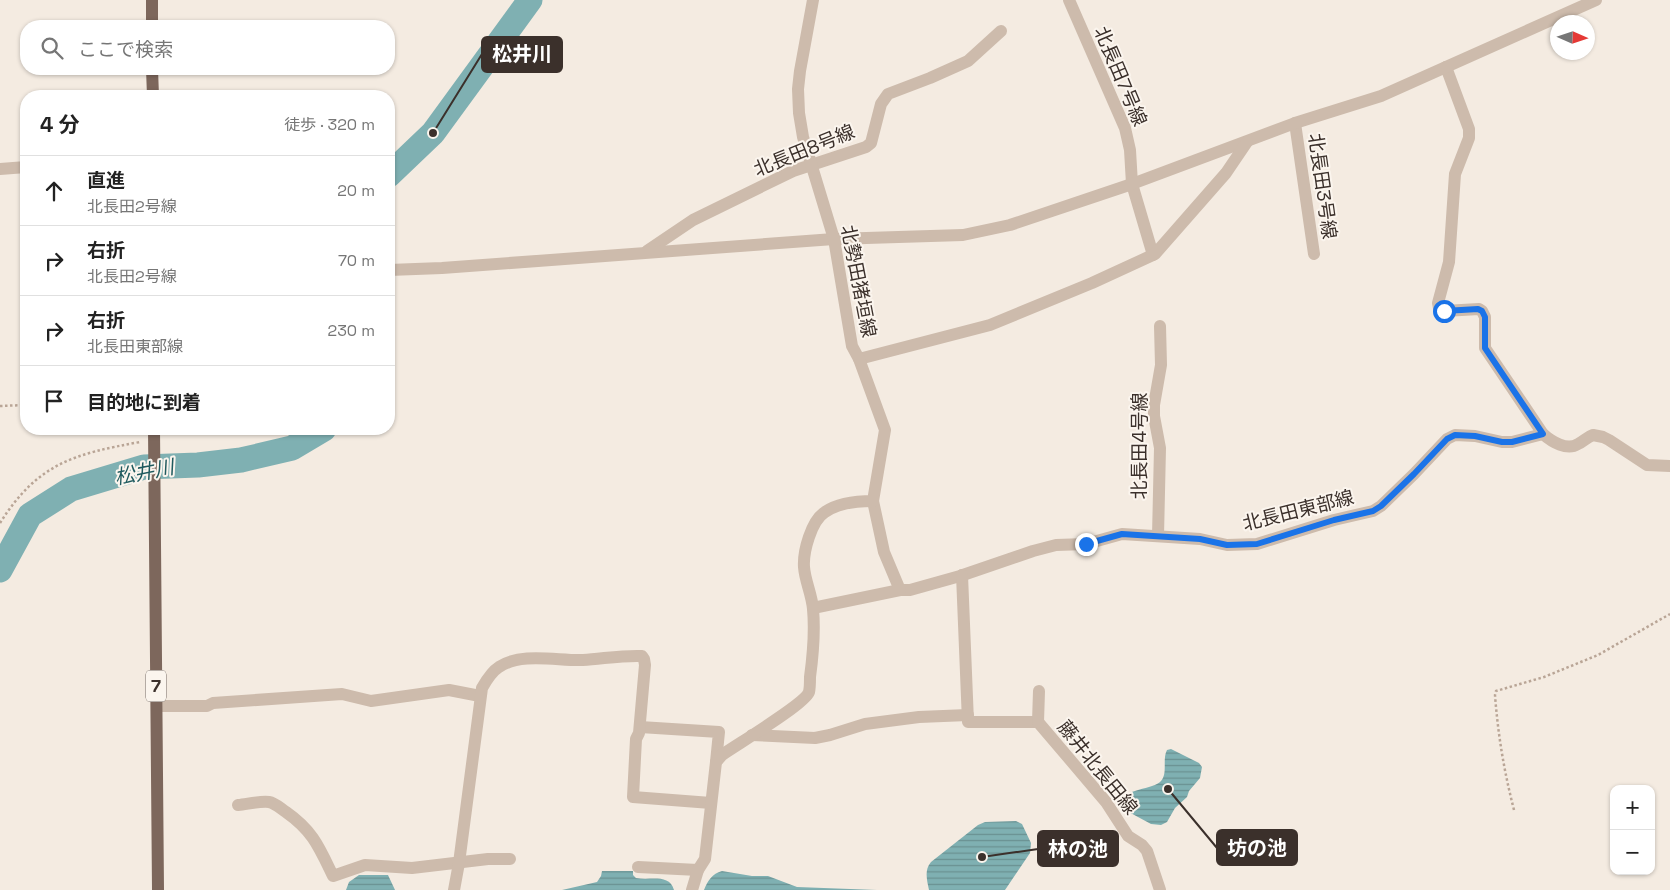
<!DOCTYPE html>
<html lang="ja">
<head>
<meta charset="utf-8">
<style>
	body { margin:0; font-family:"Space Grotesk","Noto Sans JP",sans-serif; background:#f6f6f6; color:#222 }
	.controls { position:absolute; right:15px; bottom:15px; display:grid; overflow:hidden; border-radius:10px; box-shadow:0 1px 4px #0004 }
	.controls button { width:45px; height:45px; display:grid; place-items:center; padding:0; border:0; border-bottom:1px solid #e0e0e0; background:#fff; color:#222; font:25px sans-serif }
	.compass { position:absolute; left:1550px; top:15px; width:45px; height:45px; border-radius:50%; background:#fff; box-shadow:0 1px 4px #0004; rotate:93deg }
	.stop { position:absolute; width:15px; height:15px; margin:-11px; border:4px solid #1a73e8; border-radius:50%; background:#fff }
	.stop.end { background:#1a73e8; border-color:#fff; box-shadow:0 1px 5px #0008 }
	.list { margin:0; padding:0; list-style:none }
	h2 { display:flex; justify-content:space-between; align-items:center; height:65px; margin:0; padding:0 20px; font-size:21px }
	h2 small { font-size:16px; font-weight:400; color:#767676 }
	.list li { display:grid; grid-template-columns:32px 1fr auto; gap:15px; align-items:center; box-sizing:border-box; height:70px; padding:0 20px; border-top:1px solid #e0e0e0 }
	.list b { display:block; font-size:19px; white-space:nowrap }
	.list p { margin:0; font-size:16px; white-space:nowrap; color:#767676 }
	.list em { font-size:16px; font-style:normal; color:#767676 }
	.icon { flex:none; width:28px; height:28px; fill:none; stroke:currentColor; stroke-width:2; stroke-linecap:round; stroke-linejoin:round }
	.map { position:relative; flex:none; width:1670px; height:890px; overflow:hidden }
	.search { position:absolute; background:#fff; box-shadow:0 1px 4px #0004; left:20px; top:20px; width:375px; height:55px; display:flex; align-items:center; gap:12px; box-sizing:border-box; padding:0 18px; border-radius:20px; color:#767676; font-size:19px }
	.panel { position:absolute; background:#fff; box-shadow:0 1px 4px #0004; left:20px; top:90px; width:375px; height:345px; border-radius:20px }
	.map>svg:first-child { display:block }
	.water { fill:url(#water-rules) }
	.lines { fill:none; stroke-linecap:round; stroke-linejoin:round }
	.river { stroke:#7fb0b2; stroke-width:25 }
	.path { stroke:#b9a596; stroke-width:2.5; stroke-dasharray:2.5 2.5; stroke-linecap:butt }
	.minor { stroke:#cdbbac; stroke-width:12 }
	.major { stroke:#7d675c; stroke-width:12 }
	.route { stroke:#1a73e8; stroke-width:6 }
	.labels { text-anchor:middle; stroke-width:4; stroke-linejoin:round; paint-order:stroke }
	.shield { fill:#fbf5ee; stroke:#756b66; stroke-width:1 }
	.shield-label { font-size:18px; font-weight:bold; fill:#3b302b }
	.street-label { font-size:19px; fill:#3b302b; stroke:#fbf5ee }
	.water-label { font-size:20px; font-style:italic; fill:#1f5a5e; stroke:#fbf5ee }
	.leader { fill:none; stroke:#3b302b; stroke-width:2 }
	.callout-dot { fill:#3b302b; stroke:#fbf5ee; stroke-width:2 }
	.callout { fill:#3b302b; stroke:#3b302b; stroke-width:2 }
	.callout-label { font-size:20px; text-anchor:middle; font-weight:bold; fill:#fff }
</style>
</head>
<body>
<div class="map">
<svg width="1670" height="890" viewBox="0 0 1670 890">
	<defs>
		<pattern id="water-rules" width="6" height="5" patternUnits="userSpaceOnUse" patternTransform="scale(1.25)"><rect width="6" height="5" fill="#7fb0b2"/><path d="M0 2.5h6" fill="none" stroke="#699091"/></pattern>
	</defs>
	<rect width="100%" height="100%" fill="#f4ebe1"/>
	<g class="water">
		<path d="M 1171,749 L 1199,763 L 1202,767 L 1200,778 L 1189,791 L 1187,797 L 1175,808 L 1167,822 L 1161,825 L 1151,824 L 1125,810 C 1111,788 1153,791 1161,781 C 1168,773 1162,759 1167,750 Z"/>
		<path d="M 1016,821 L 1022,824 L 1031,843 L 1030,853 L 1005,890 L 929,890 C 927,880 924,870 931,862 L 978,825 L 985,822 Z"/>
		<path d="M 602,871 L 633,871 L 633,875 L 636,878 C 650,881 669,873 674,890 L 562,890 L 597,882 L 601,876 Z"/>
		<path d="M 722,871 L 752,876 L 768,876 L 797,887 L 877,890 L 704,890 C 708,880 712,874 722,871 Z"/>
		<path d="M 359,875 L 388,875 L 395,890 L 346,890 L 349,882 Z"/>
	</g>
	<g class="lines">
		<g class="river">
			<path d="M 389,175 L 433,133 L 530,0"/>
			<path d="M 0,570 L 30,515 L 71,489 L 144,467 L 198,465 L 241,460 L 292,448 L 324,429"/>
		</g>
		<g class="path">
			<path d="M 0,406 L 26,405"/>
			<path d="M 0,523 C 38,463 74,454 140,442"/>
			<path d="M 1514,810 C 1504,771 1498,735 1495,695 L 1496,691 L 1544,677 L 1598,655 L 1670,614"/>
		</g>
		<g class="minor">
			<path d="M 1069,0 L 1125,128 L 1130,150 L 1132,184 L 1153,255"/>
			<path d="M 1446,67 L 1469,129 L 1469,138 L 1455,174 L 1449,262 L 1438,303 L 1439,308 L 1444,311 L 1479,309 L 1482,311 L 1485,317 L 1485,348 L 1543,434"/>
			<path d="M 1295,123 L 1314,254"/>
			<path d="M 0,169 L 26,167"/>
			<path d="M 647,251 L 693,220 L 793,171 L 866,147 L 871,143 L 881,104 L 888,94 L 930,78 L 968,61 L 1001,31"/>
			<path d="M 389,270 L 442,268 L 834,239 L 963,235 L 1010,225 L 1132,184 L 1295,123 L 1381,96 L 1596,0"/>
			<path d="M 859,359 L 990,325 L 1092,283 L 1155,254 L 1226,173 L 1247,142"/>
			<path d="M 873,501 L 884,552 L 900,590 L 910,590 L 960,576 L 1033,551 L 1056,545 L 1086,544 L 1122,534 L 1200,539 L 1227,545 L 1257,544 L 1334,520 L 1373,511 L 1381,506 L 1414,474 L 1447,439 L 1455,435 L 1475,436 L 1502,442 L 1512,442 L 1543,434 C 1552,442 1567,451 1578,444 C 1584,441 1587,437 1593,435 L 1603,437 L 1609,440 L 1647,465 L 1670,466"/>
			<path d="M 1158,536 L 1160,448 L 1154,416 L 1154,405 L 1161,365 L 1160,326"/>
			<path d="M 962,575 L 968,722 L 1038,722 L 1106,802 L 1128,836 L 1142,845 L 1147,851 L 1160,890"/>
			<path d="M 813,608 L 900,590"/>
			<path d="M 157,706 L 207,706 L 213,703 L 342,694 L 371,701 L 449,690 L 480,696"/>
			<path d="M 1038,722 L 1039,691"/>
			<path d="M 640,727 L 719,732 L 716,762"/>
			<path d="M 752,735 L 815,738 L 830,735 L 865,724 L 919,717 L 968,715"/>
			<path d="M 238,805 C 248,804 259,801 269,802 C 275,803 280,808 286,812 C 313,831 319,847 333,876 L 365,865 L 412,868 L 488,859 L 510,859"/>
			<path d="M 638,867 L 698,870"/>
			<path d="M 454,890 L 459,863 L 482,688 C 486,681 491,672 499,667 C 521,652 558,661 583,660 C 602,659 622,655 642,656 L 644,659 L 645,665 L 639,733 L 636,739 L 633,797 L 711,803"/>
			<path d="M 692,890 L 698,870 L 705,859 L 716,762 L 722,755 C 736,745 805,704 809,692 C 810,688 810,682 810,677 C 813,655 815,631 813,609 C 812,595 805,581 804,567 C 803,552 811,521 825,512 C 838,503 857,501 873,501 L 885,430 L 859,359 L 852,346 L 834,239 L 803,137 L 799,113 L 798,89 L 800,71 L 813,0"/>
		</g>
		<g class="major">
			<path d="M 152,0 L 152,26"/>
			<path d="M 152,69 L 153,96"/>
			<path d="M 154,429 L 158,890"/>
		</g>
	</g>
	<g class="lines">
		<path class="route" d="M 1086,544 L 1122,534 L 1200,539 L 1227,545 L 1257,544 L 1334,520 L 1373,511 L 1381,506 L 1414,474 L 1447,439 L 1455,435 L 1475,436 L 1502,442 L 1512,442 L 1543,434 L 1485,348 L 1485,317 L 1482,311 L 1478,309 L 1444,311"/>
	</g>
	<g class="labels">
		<rect class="shield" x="146" y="670.5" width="20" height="31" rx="4"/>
		<g class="shield-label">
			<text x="156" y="692">7</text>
		</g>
		<g class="street-label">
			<text transform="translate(1121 76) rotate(67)" y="7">北長田7号線</text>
			<text transform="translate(804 150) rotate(-22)" y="7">北長田8号線</text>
			<text transform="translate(1323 186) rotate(82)" y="7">北長田3号線</text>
			<text transform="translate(859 281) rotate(79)" y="7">北勢田猪垣線</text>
			<text transform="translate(1139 446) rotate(-90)" y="7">北長田4号線</text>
			<text transform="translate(1298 510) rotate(-14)" y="7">北長田東部線</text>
			<text transform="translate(1098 767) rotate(51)" y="7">藤井北長田線</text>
		</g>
		<g class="water-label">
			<text transform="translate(144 472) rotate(-11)" y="7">松井川</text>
		</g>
	</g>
	<path class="leader" d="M433 133L482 54M1168 789L1217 848M982 857L1038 849"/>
	<g class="callout-dot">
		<circle cx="433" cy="133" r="5"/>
		<circle cx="1168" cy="789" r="5"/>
		<circle cx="982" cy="857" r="5"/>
	</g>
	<g class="callout">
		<rect x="482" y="37" width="80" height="35" rx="5"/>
		<rect x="1217" y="830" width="80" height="35" rx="5"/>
		<rect x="1038" y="831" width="80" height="35" rx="5"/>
	</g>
	<g class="callout-label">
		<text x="522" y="61">松井川</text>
		<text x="1257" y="855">坊の池</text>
		<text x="1078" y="856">林の池</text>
	</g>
</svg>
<div class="controls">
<button>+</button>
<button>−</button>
</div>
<svg class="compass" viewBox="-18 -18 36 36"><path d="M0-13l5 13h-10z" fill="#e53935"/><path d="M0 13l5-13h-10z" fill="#767676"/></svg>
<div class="stop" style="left:1444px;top:311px"></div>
<div class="stop end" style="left:1086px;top:544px"></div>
<div class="search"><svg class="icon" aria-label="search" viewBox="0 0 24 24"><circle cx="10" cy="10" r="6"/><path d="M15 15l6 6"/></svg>ここで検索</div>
<section class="panel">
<h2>4 分<small>徒歩 · 320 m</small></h2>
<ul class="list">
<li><svg class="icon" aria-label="ahead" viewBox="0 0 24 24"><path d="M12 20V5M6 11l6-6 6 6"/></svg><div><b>直進</b><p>北長田2号線</p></div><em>20 m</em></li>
<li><svg class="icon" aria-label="right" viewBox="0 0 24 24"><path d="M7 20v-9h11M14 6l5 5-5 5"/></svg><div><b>右折</b><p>北長田2号線</p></div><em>70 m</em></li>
<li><svg class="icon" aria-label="right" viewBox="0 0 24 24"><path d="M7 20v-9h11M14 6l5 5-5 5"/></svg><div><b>右折</b><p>北長田東部線</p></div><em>230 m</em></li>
<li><svg class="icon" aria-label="arrive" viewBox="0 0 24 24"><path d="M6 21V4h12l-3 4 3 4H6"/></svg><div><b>目的地に到着</b></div></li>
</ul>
</section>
</div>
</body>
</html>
